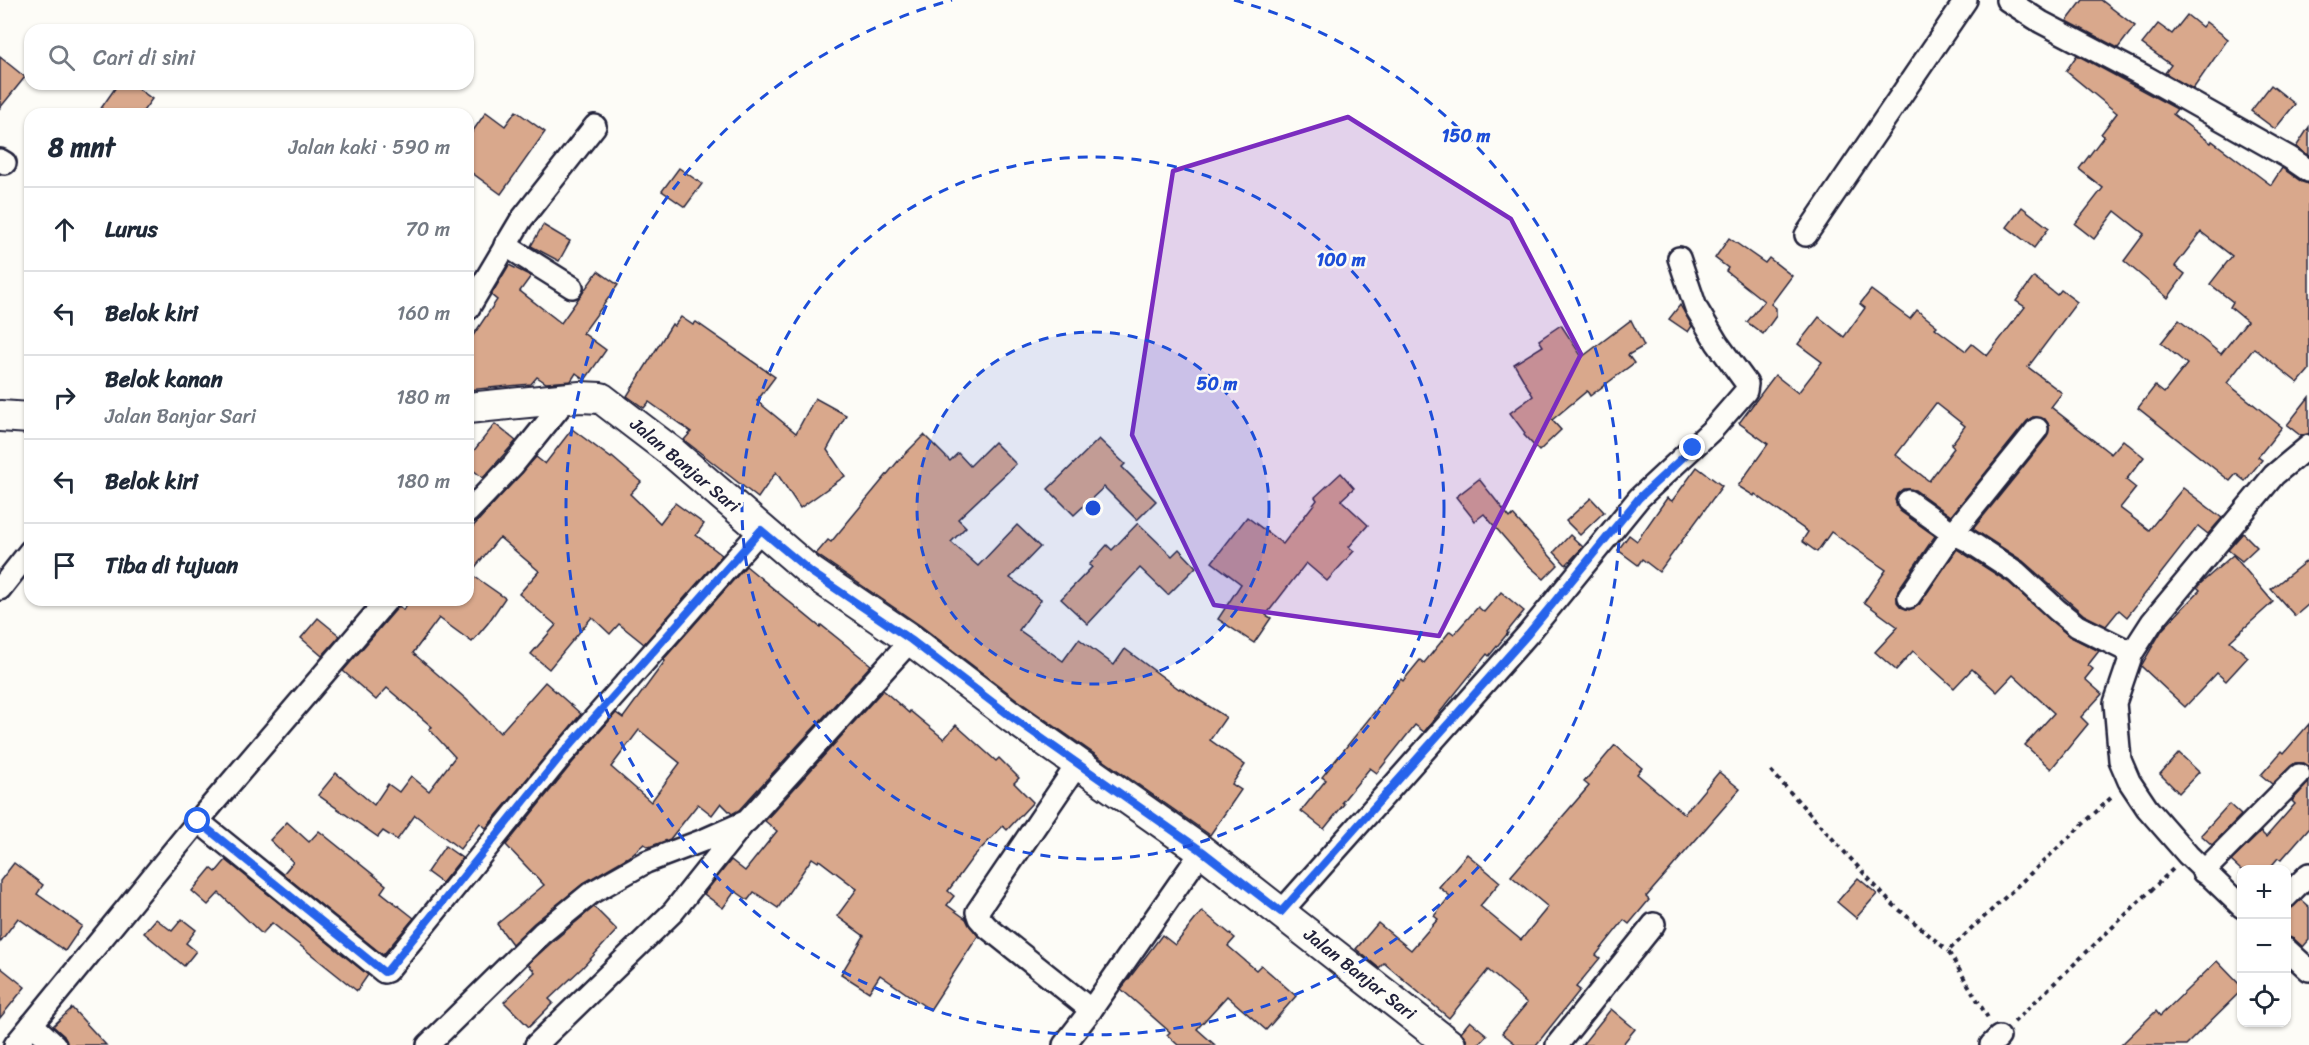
<!DOCTYPE html>
<html lang="id">
<head>
<meta charset="utf-8">
<style>
	body { margin:0; font-family:Sriracha,sans-serif; background:#f2f2f3; color:#1f2937 }
	.controls { position:absolute; right:18px; bottom:18px; display:grid; overflow:hidden; border-radius:12px; box-shadow:0 2px 4px #0004 }
	.controls button { width:54px; height:54px; display:grid; place-items:center; padding:0; border:0; border-bottom:2px solid #e0e1e3; background:#fff; color:#1f2937; font:30px sans-serif }
	.stop { position:absolute; width:18px; height:18px; margin:-14px; border:4px solid #2563eb; border-radius:50%; background:#fff }
	.stop.end { background:#2563eb; border-color:#fff; box-shadow:0 2px 6px #0008 }
	.list { margin:0; padding:0; list-style:none }
	h2 { display:flex; justify-content:space-between; align-items:center; height:78px; margin:0; padding:0 24px; font-size:26px }
	h2 small { font-size:20px; font-weight:400; color:#747a83 }
	.list li { display:grid; grid-template-columns:39px 1fr auto; gap:18px; align-items:center; box-sizing:border-box; height:84px; padding:0 24px; border-top:2px solid #e0e1e3 }
	.list b { display:block; font-size:22px; white-space:nowrap }
	.list p { margin:0; font-size:20px; white-space:nowrap; color:#747a83 }
	.list em { font-size:20px; font-style:normal; color:#747a83 }
	.icon { flex:none; width:33px; height:33px; fill:none; stroke:currentColor; stroke-width:2; stroke-linecap:round; stroke-linejoin:round }
	.map { position:relative; flex:none; width:2309px; height:1045px; overflow:hidden }
	.search { position:absolute; background:#fff; box-shadow:0 2px 4px #0004; left:24px; top:24px; width:450px; height:66px; display:flex; align-items:center; gap:15px; box-sizing:border-box; padding:0 21px; border-radius:18px; color:#747a83; font-size:22px }
	.panel { position:absolute; background:#fff; box-shadow:0 2px 4px #0004; left:24px; top:108px; width:450px; height:498px; border-radius:18px }
	.map>svg:first-child { display:block }
	.building { fill:#d9a88c; stroke:#22223b; stroke-width:1.5; fill-rule:evenodd }
	.lines { fill:none; stroke-linecap:round; stroke-linejoin:round }
	.street-casing { stroke:#22223b; stroke-width:26 }
	.secondary-casing { stroke:#22223b; stroke-width:34 }
	.path { stroke:#22223b; stroke-width:4; stroke-dasharray:4.5 4.5; stroke-linecap:butt }
	.street { stroke:#fdfcf7; stroke-width:21 }
	.secondary { stroke:#fdfcf7; stroke-width:30 }
	.route { stroke:#2563eb; stroke-width:8 }
	.marked { fill:#7b2cbf; fill-opacity:0.2; stroke:#7b2cbf; stroke-width:4.5; stroke-linejoin:round }
	.ring { fill:none; stroke:#1d4ed8; stroke-width:3; stroke-dasharray:10 8 }
	.labels { text-anchor:middle; stroke-width:5; stroke-linejoin:round; paint-order:stroke }
	.street-label { font-size:18px; fill:#22223b; stroke:#fdfcf7 }
	.centre { fill:#1d4ed8; stroke:#fdfcf7; stroke-width:3 }
	.ring-label { font-size:18px; text-anchor:middle; font-weight:bold; fill:#1d4ed8; stroke:#fdfcf7; stroke-width:5; stroke-linejoin:round; paint-order:stroke }
</style>
</head>
<body>
<div class="map">
<svg width="2309" height="1045" viewBox="0 0 2309 1045">
	<rect width="100%" height="100%" fill="#fdfcf7"/>
	<filter id="ink" filterUnits="userSpaceOnUse"><feTurbulence type="fractalNoise" baseFrequency=".0167" numOctaves="2"/><feDisplacementMap in="SourceGraphic" scale="12" xChannelSelector="R" yChannelSelector="G"/><feConvolveMatrix kernelMatrix="1 2 1 2 8 2 1 2 1" color-interpolation-filters="sRGB"/></filter>
	<g filter="url(#ink)">
		<g class="building">
			<path d="M 2083,0 L 2101,0 L 2135,26 L 2118,48 L 2067,21 Z"/>
			<path d="M 2187,15 L 2202,27 L 2206,22 L 2228,39 L 2193,89 L 2165,73 L 2171,65 L 2142,44 L 2158,24 L 2172,34 Z"/>
			<path d="M 2077,55 L 2177,109 L 2173,114 L 2211,143 L 2212,141 L 2271,185 L 2282,168 L 2302,182 L 2309,184 L 2309,370 L 2298,383 L 2254,348 L 2227,383 L 2282,427 L 2258,457 L 2262,460 L 2245,481 L 2236,474 L 2230,481 L 2138,408 L 2155,386 L 2164,393 L 2187,364 L 2161,343 L 2179,320 L 2221,354 L 2247,321 L 2230,307 L 2233,302 L 2210,284 L 2232,256 L 2201,232 L 2175,266 L 2185,274 L 2168,298 L 2124,261 L 2144,234 L 2115,211 L 2094,239 L 2075,224 L 2103,188 L 2079,169 L 2104,136 L 2101,134 L 2117,113 L 2066,71 Z"/>
			<path d="M 0,57 L 25,77 L 0,108 Z"/>
			<path d="M 118,84 L 132,84 L 152,99 L 141,114 L 97,114 Z"/>
			<path d="M 2271,85 L 2295,104 L 2275,129 L 2251,111 Z"/>
			<path d="M 516,111 L 545,132 L 501,194 L 468,170 L 468,138 L 486,112 L 505,126 Z"/>
			<path d="M 2309,127 L 2309,156 L 2296,147 Z"/>
			<path d="M 679,168 L 702,184 L 685,207 L 662,191 Z"/>
			<path d="M 2022,207 L 2049,228 L 2034,248 L 2007,227 Z"/>
			<path d="M 543,225 L 570,241 L 559,261 L 531,246 Z"/>
			<path d="M 1729,238 L 1765,263 L 1769,258 L 1792,276 L 1771,304 L 1776,308 L 1776,316 L 1763,334 L 1747,322 L 1764,301 L 1726,271 L 1728,268 L 1715,258 Z"/>
			<path d="M 509,265 L 531,276 L 520,291 L 561,323 L 598,271 L 618,285 L 583,333 L 606,350 L 585,380 L 576,373 L 571,381 L 546,383 L 537,377 L 531,384 L 468,390 L 468,343 L 497,300 L 491,295 Z"/>
			<path d="M 2034,277 L 2057,295 L 2061,290 L 2077,302 L 2028,367 L 2062,393 L 2051,407 L 2111,454 L 2123,440 L 2144,457 L 2126,480 L 2136,488 L 2120,508 L 2149,530 L 2183,488 L 2222,518 L 2208,534 L 2198,526 L 2127,617 L 2119,610 L 2106,626 L 2084,615 L 2023,561 L 1973,529 L 2047,437 L 2049,425 L 2045,419 L 2033,417 L 2027,421 L 1951,516 L 1915,490 L 1903,489 L 1897,494 L 1895,500 L 1900,511 L 1935,536 L 1898,590 L 1897,602 L 1901,607 L 1909,610 L 1919,605 L 1957,549 L 2008,582 L 2069,636 L 2099,651 L 2088,665 L 2093,669 L 2085,679 L 2102,694 L 2081,717 L 2088,724 L 2051,769 L 2025,745 L 2054,713 L 2013,675 L 1997,692 L 1972,669 L 1954,688 L 1913,651 L 1896,670 L 1875,652 L 1898,627 L 1864,602 L 1886,570 L 1831,532 L 1817,552 L 1802,541 L 1808,532 L 1755,494 L 1754,496 L 1738,486 L 1768,444 L 1739,423 L 1775,375 L 1798,393 L 1822,362 L 1798,344 L 1819,317 L 1844,337 L 1865,308 L 1860,304 L 1871,290 L 1910,319 L 1917,310 L 1937,326 L 1935,328 L 1966,351 L 1972,344 L 1987,356 L 2025,307 L 2016,301 ZM 1936,403 L 1965,426 L 1951,445 L 1954,448 L 1929,481 L 1896,455 Z"/>
			<path d="M 1680,305 L 1692,326 L 1688,332 L 1669,319 Z"/>
			<path d="M 681,317 L 693,325 L 696,322 L 775,377 L 757,401 L 796,433 L 815,398 L 846,415 L 827,450 L 845,476 L 800,508 L 776,472 L 758,498 L 684,440 L 691,432 L 649,402 L 644,408 L 627,396 L 672,324 L 674,326 Z"/>
			<path d="M 1631,320 L 1644,346 L 1628,355 L 1634,363 L 1590,396 L 1587,391 L 1552,420 L 1561,430 L 1539,451 L 1524,435 L 1525,433 L 1510,413 L 1533,396 L 1514,364 L 1543,346 L 1539,340 L 1561,325 L 1582,357 Z"/>
			<path d="M 2309,397 L 2309,434 L 2301,436 L 2287,425 Z"/>
			<path d="M 495,424 L 516,441 L 483,478 L 468,466 L 468,458 Z"/>
			<path d="M 572,429 L 611,458 L 612,457 L 641,482 L 630,494 L 660,523 L 675,503 L 704,524 L 696,535 L 722,555 L 644,644 L 619,624 L 610,634 L 592,617 L 549,669 L 531,654 L 556,625 L 519,594 L 539,571 L 500,538 L 498,539 L 468,576 L 468,532 L 536,457 L 545,464 Z"/>
			<path d="M 924,435 L 950,461 L 958,453 L 970,466 L 994,442 L 1016,464 L 958,519 L 966,527 L 951,542 L 978,566 L 1017,525 L 1040,547 L 1010,578 L 1041,600 L 1019,630 L 1063,661 L 1079,639 L 1114,665 L 1125,649 L 1179,689 L 1180,688 L 1226,717 L 1210,740 L 1245,765 L 1232,784 L 1241,790 L 1210,835 L 1023,704 L 921,626 L 816,554 L 828,540 L 831,542 L 899,460 Z"/>
			<path d="M 1099,439 L 1125,464 L 1122,467 L 1156,501 L 1137,520 L 1104,487 L 1074,515 L 1048,489 Z"/>
			<path d="M 1697,467 L 1722,486 L 1659,572 L 1642,559 L 1638,565 L 1618,550 L 1629,535 L 1637,541 L 1667,498 L 1672,501 Z"/>
			<path d="M 1341,473 L 1354,488 L 1341,500 L 1368,525 L 1349,547 L 1354,551 L 1327,581 L 1306,563 L 1266,615 L 1271,618 L 1254,643 L 1218,619 L 1241,584 L 1212,562 L 1247,517 L 1283,544 L 1317,500 L 1315,497 Z"/>
			<path d="M 1479,479 L 1510,518 L 1513,515 L 1558,565 L 1544,579 L 1526,563 L 1484,514 L 1475,521 L 1456,497 Z"/>
			<path d="M 1591,498 L 1604,512 L 1580,535 L 1566,521 Z"/>
			<path d="M 1138,523 L 1172,556 L 1179,549 L 1196,567 L 1168,595 L 1140,568 L 1088,624 L 1061,599 L 1092,567 L 1089,565 L 1107,545 L 1112,550 Z"/>
			<path d="M 2243,533 L 2257,547 L 2242,561 L 2228,550 Z"/>
			<path d="M 1570,535 L 1583,547 L 1566,565 L 1554,552 Z"/>
			<path d="M 2233,555 L 2273,602 L 2230,641 L 2248,657 L 2226,681 L 2217,673 L 2185,707 L 2141,666 L 2162,630 L 2200,590 L 2197,587 L 2200,584 Z"/>
			<path d="M 2309,559 L 2309,604 L 2295,616 L 2271,589 Z"/>
			<path d="M 746,566 L 820,627 L 821,625 L 871,665 L 739,810 L 732,814 L 721,803 L 712,815 L 698,804 L 670,839 L 649,847 L 644,844 L 630,856 L 585,882 L 534,923 L 512,944 L 497,924 L 544,885 L 506,845 L 573,762 L 616,713 L 623,718 L 665,661 L 663,660 ZM 639,730 L 680,763 L 651,802 L 611,767 Z"/>
			<path d="M 475,577 L 505,598 L 488,623 L 472,642 L 439,618 L 413,653 L 466,699 L 500,733 L 545,682 L 581,714 L 486,828 L 480,823 L 460,849 L 415,815 L 397,840 L 383,831 L 378,837 L 318,795 L 336,773 L 374,805 L 388,784 L 399,792 L 411,776 L 429,791 L 455,757 L 429,729 L 432,727 L 387,688 L 376,700 L 343,671 L 399,606 L 403,610 L 410,600 L 468,600 L 468,586 Z"/>
			<path d="M 1501,592 L 1524,611 L 1507,632 L 1508,633 L 1489,656 L 1487,654 L 1424,732 L 1415,725 L 1377,773 L 1370,768 L 1342,802 L 1344,804 L 1324,829 L 1301,811 L 1326,780 L 1322,777 L 1401,679 L 1403,681 L 1420,660 L 1424,663 L 1450,631 L 1454,634 L 1478,607 L 1484,612 Z"/>
			<path d="M 318,618 L 340,636 L 322,656 L 301,638 Z"/>
			<path d="M 883,690 L 909,713 L 910,711 L 944,739 L 956,725 L 996,761 L 999,758 L 1019,778 L 1014,783 L 1033,802 L 1007,830 L 1003,826 L 973,857 L 948,891 L 954,896 L 947,905 L 966,919 L 978,936 L 930,1010 L 880,975 L 869,992 L 841,974 L 864,936 L 837,916 L 857,889 L 819,860 L 818,862 L 812,858 L 778,908 L 754,892 L 748,900 L 735,891 L 723,908 L 704,894 L 731,860 L 745,871 L 777,831 L 765,821 Z"/>
			<path d="M 2309,724 L 2309,768 L 2303,763 L 2295,763 L 2272,784 L 2261,775 L 2282,751 L 2284,753 Z"/>
			<path d="M 1615,745 L 1642,768 L 1637,774 L 1684,814 L 1719,772 L 1740,789 L 1646,897 L 1649,900 L 1629,924 L 1624,920 L 1596,955 L 1600,958 L 1576,987 L 1580,990 L 1536,1045 L 1517,1045 L 1502,1033 L 1527,1003 L 1488,970 L 1449,1018 L 1384,963 L 1379,968 L 1356,949 L 1378,923 L 1411,950 L 1438,919 L 1434,916 L 1450,896 L 1439,887 L 1467,854 L 1500,882 L 1480,906 L 1521,940 L 1548,907 L 1511,876 L 1589,786 L 1584,782 Z"/>
			<path d="M 2179,753 L 2199,772 L 2179,793 L 2160,774 Z"/>
			<path d="M 2309,782 L 2309,828 L 2281,860 L 2278,858 L 2268,870 L 2241,870 L 2231,861 L 2261,832 L 2266,837 L 2295,804 L 2292,801 Z"/>
			<path d="M 2229,804 L 2241,815 L 2212,845 L 2201,835 Z"/>
			<path d="M 287,822 L 309,842 L 319,831 L 386,885 L 381,892 L 414,918 L 383,955 L 283,874 L 293,862 L 270,840 Z"/>
			<path d="M 445,846 L 462,858 L 442,883 L 427,872 Z"/>
			<path d="M 226,860 L 368,975 L 357,991 L 272,923 L 262,934 L 219,893 L 208,905 L 192,891 L 211,868 L 216,872 Z"/>
			<path d="M 14,863 L 43,885 L 37,894 L 82,926 L 65,951 L 18,918 L 0,942 L 0,881 Z"/>
			<path d="M 1858,878 L 1877,894 L 1856,918 L 1837,902 Z"/>
			<path d="M 2301,900 L 2309,907 L 2309,940 L 2303,947 L 2294,939 L 2286,937 L 2286,910 Z"/>
			<path d="M 594,907 L 617,930 L 582,968 L 549,999 L 553,1003 L 529,1027 L 504,1002 L 535,972 L 528,964 L 551,943 Z"/>
			<path d="M 1202,911 L 1235,938 L 1228,946 L 1256,970 L 1261,965 L 1296,996 L 1266,1030 L 1227,996 L 1197,1029 L 1215,1045 L 1178,1045 L 1167,1035 L 1170,1032 L 1121,989 L 1162,935 L 1175,945 Z"/>
			<path d="M 156,919 L 172,931 L 182,919 L 196,930 L 186,943 L 196,951 L 184,966 L 144,933 Z"/>
			<path d="M 2217,961 L 2241,986 L 2241,991 L 2186,1045 L 2121,1045 L 2156,1011 L 2160,1016 Z"/>
			<path d="M 0,967 L 25,987 L 0,1018 Z"/>
			<path d="M 72,1008 L 106,1045 L 67,1045 L 64,1036 L 53,1026 Z"/>
			<path d="M 1611,1009 L 1635,1029 L 1622,1045 L 1582,1045 Z"/>
			<path d="M 1470,1021 L 1487,1035 L 1478,1045 L 1467,1045 L 1466,1038 L 1461,1032 Z"/>
		</g>
		<g class="lines">
			<g class="street-casing">
				<g id="street">
					<path d="M 2007,0 L 2041,22 L 2146,77 L 2290,158 L 2309,171"/>
					<path d="M 0,160 L 5,163"/>
					<path d="M 1806,235 L 1966,0"/>
					<path d="M 505,245 L 572,287"/>
					<path d="M 468,309 L 521,220 L 595,126"/>
					<path d="M 1908,501 L 1953,533 L 1967,540 L 2016,572 L 2057,610 L 2077,626 L 2132,653"/>
					<path d="M 468,512 L 513,465 L 567,398"/>
					<path d="M 0,589 L 30,551"/>
					<path d="M 1909,597 L 1953,533 L 2037,429"/>
					<path d="M 1079,762 L 977,912 L 979,918 L 987,927 L 1091,1010"/>
					<path d="M 198,821 L 384,972 L 387,971 L 563,754 L 761,530"/>
					<path d="M 2203,872 L 2299,775"/>
					<path d="M 2286,897 L 2309,874"/>
					<path d="M 2242,907 L 2188,855 L 2147,808 L 2129,781 L 2120,760 L 2115,703 L 2132,653 L 2152,622 L 2274,475 L 2309,446"/>
					<path d="M 1281,912 L 1528,634 L 1639,498 L 1713,429 L 1746,391 L 1747,384 L 1717,343 L 1696,308 L 1679,258"/>
					<path d="M 2286,949 L 2309,970"/>
					<path d="M 32,1024 L 55,1045"/>
					<path d="M 15,1045 L 198,821 L 387,600"/>
					<path d="M 428,1045 L 542,933 L 591,893 L 646,862 L 704,840 L 747,821 L 911,640"/>
					<path d="M 536,1045 L 673,912 L 744,823"/>
					<path d="M 1064,1045 L 1091,1010 L 1202,851"/>
					<path d="M 1557,1045 L 1654,924"/>
					<path d="M 1991,1045 L 1999,1037"/>
				</g>
			</g>
			<g class="secondary-casing">
				<g id="secondary">
					<path d="M 468,408 L 580,397 L 601,398 L 673,453 L 811,572 L 911,640 L 1013,718 L 1202,851 L 1450,1045"/>
					<path d="M 0,416 L 30,418"/>
				</g>
			</g>
			<g class="path">
				<path d="M 1771,771 L 1889,901 L 1948,951"/>
				<path d="M 1988,1018 L 1948,951 L 2113,796"/>
				<path d="M 2014,1022 L 2173,869"/>
			</g>
			<use href="#street" class="street"/>
			<use href="#secondary" class="secondary"/>
		</g>
	</g>
	<g class="lines" filter="url(#ink)">
		<path class="route" d="M 198,821 L 384,972 L 387,971 L 563,753 L 761,530 L 811,572 L 911,640 L 1013,718 L 1202,851 L 1281,912 L 1528,634 L 1639,498 L 1693,448"/>
	</g>
	<path class="marked" d="M 1348,117 L 1511,219 L 1581,354 L 1439,636 L 1214,605 L 1132,435 L 1173,171 Z"/>
	<circle cx="1093" cy="508" r="176" fill="#1d4ed8" fill-opacity=".12"/>
	<g class="ring">
		<circle cx="1093" cy="508" r="176"/>
		<circle cx="1093" cy="508" r="351"/>
		<path d="M1234 0A527 527 0 1 1 952 0"/>
	</g>
	<g class="labels">
		<g class="street-label">
			<text transform="translate(685 465) rotate(40)" y="6">Jalan Banjar Sari</text>
			<text transform="translate(1360 974) rotate(38)" y="6">Jalan Banjar Sari</text>
		</g>
	</g>
	<circle cx="1093" cy="508" r="9" class="centre"/>
	<g class="ring-label">
		<text x="1466" y="142">150 m</text>
		<text x="1341" y="266">100 m</text>
		<text x="1217" y="390">50 m</text>
	</g>
</svg>
<div class="controls">
<button>+</button>
<button>−</button>
<button><svg class="icon" aria-label="locate" viewBox="0 0 24 24"><circle cx="12" cy="12" r="6"/><path d="M12 2v4M12 18v4M2 12h4M18 12h4"/></svg></button>
</div>
<div class="stop" style="left:198px;top:821px"></div>
<div class="stop end" style="left:1693px;top:448px"></div>
<div class="search"><svg class="icon" aria-label="search" viewBox="0 0 24 24"><circle cx="10" cy="10" r="6"/><path d="M15 15l6 6"/></svg>Cari di sini</div>
<section class="panel">
<h2>8 mnt<small>Jalan kaki · 590 m</small></h2>
<ul class="list">
<li><svg class="icon" aria-label="ahead" viewBox="0 0 24 24"><path d="M12 20V5M6 11l6-6 6 6"/></svg><div><b>Lurus</b></div><em>70 m</em></li>
<li><svg class="icon" aria-label="left" viewBox="0 0 24 24"><path d="M17 20v-9H6M10 6l-5 5 5 5"/></svg><div><b>Belok kiri</b></div><em>160 m</em></li>
<li><svg class="icon" aria-label="right" viewBox="0 0 24 24"><path d="M7 20v-9h11M14 6l5 5-5 5"/></svg><div><b>Belok kanan</b><p>Jalan Banjar Sari</p></div><em>180 m</em></li>
<li><svg class="icon" aria-label="left" viewBox="0 0 24 24"><path d="M17 20v-9H6M10 6l-5 5 5 5"/></svg><div><b>Belok kiri</b></div><em>180 m</em></li>
<li><svg class="icon" aria-label="arrive" viewBox="0 0 24 24"><path d="M6 21V4h12l-3 4 3 4H6"/></svg><div><b>Tiba di tujuan</b></div></li>
</ul>
</section>
</div>
</body>
</html>
